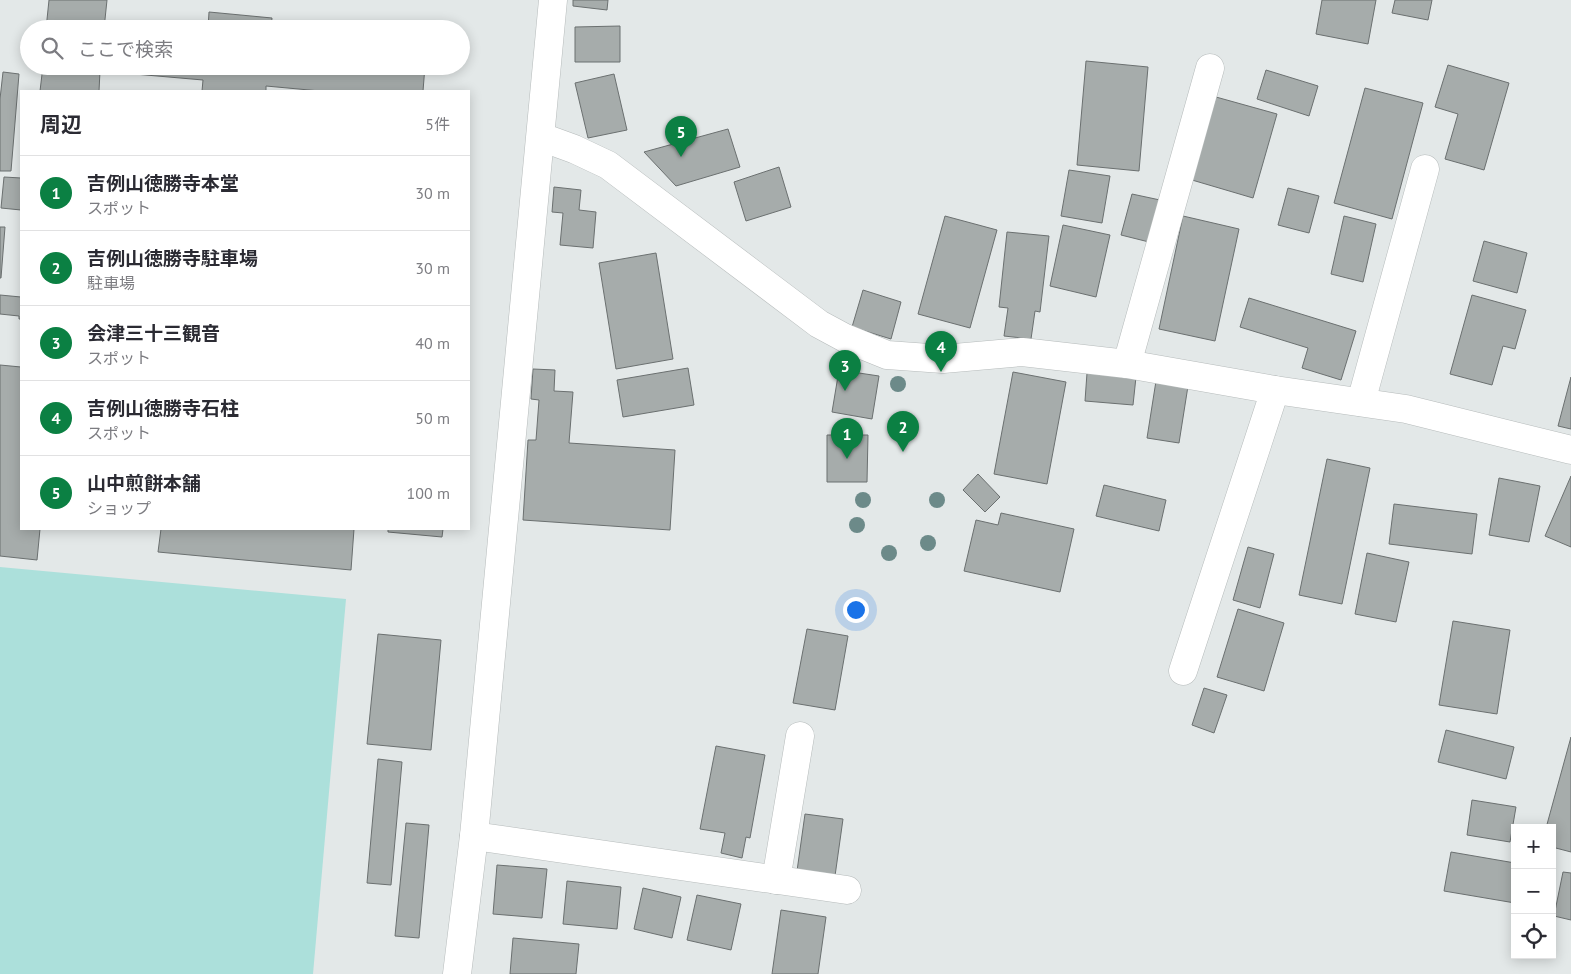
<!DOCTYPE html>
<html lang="ja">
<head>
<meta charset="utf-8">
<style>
	body { margin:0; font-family:"PT Sans","Noto Sans JP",sans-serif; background:#f2f2f3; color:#2b2b33 }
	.controls { position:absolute; right:15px; bottom:15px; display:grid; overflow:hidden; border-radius:0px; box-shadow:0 2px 12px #0003 }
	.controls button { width:45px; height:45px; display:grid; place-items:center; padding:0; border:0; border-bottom:1px solid #e1e1e2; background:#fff; color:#2b2b33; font:25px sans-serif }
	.you { position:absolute; left:855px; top:609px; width:18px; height:18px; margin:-12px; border:4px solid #fff; border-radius:50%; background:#1a73e8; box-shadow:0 0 0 8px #1a73e833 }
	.badge { display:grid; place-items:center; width:32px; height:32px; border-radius:50%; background:#0b8043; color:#fff; font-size:16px; font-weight:700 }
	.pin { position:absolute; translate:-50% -41px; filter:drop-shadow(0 1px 2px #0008) }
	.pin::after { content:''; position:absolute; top:26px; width:18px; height:15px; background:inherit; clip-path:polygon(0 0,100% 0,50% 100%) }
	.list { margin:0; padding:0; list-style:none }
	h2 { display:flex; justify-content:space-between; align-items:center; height:65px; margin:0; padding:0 20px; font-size:21px }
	h2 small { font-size:16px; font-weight:400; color:#7c7c81 }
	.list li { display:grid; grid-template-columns:32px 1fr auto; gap:15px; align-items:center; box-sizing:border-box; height:75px; padding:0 20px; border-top:1px solid #e1e1e2 }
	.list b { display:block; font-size:19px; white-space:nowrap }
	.list p { margin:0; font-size:16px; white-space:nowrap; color:#7c7c81 }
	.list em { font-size:16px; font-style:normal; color:#7c7c81 }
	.icon { flex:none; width:28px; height:28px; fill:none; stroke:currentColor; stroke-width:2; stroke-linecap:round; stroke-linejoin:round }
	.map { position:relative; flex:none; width:1571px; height:974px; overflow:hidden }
	.search { position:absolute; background:#fff; box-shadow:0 2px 12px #0003; left:20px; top:20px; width:450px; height:55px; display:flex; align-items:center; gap:12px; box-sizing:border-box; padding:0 18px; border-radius:28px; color:#7c7c81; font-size:19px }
	.panel { position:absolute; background:#fff; box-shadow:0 2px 12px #0003; left:20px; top:90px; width:450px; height:440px; border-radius:0px }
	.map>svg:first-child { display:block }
	.green { fill:#ace0db }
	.building { fill:#a6acab; stroke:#6b7070 }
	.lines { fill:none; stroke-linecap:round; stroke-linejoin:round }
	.minor-casing { stroke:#b6bbbb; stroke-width:29 }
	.tertiary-casing { stroke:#b6bbbb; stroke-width:29 }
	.minor { stroke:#fff; stroke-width:28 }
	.tertiary { stroke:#fff; stroke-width:28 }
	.tree { fill:#6c8a89 }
</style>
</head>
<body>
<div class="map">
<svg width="1571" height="974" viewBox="0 0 1571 974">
	<rect width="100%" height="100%" fill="#e3e8e8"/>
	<path class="green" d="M 0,567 L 346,599 L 313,974 L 0,974 Z"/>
	<g class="building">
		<path d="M 49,0 L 107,0 L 104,29 L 46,29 Z"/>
		<path d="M 573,0 L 608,0 L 607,10 L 573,6 Z"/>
		<path d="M 1322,0 L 1376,0 L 1368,44 L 1316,34 Z"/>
		<path d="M 1395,0 L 1432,0 L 1428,20 L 1392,13 Z"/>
		<path d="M 209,12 L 272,18 L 271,29 L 208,29 Z"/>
		<path d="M 620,26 L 620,62 L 575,62 L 575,27 Z"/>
		<path d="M 1086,61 L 1148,67 L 1139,171 L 1077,165 Z"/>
		<path d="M 1448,65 L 1509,83 L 1484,170 L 1445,159 L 1458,114 L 1435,107 Z"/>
		<path d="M 43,66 L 425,66 L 423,91 L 320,91 L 266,86 L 266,91 L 202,91 L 203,80 L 100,71 L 99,91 L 40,91 Z"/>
		<path d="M 1266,70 L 1318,86 L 1309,116 L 1257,99 Z"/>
		<path d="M 3,72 L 19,74 L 11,171 L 0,171 L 0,99 Z"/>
		<path d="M 614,74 L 627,130 L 588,138 L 575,83 Z"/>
		<path d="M 1365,88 L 1423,103 L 1392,219 L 1334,203 Z"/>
		<path d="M 1216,97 L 1277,114 L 1253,198 L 1192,180 Z"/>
		<path d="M 728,129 L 740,167 L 676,186 L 644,152 Z"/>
		<path d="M 779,167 L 791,207 L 746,221 L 734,182 Z"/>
		<path d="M 1069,170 L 1110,176 L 1102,223 L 1061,216 Z"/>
		<path d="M 4,177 L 21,178 L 21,210 L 1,208 Z"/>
		<path d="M 554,187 L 581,190 L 579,210 L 596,212 L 593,248 L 560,245 L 563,213 L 552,212 Z"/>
		<path d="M 1288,188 L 1319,196 L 1309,233 L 1278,225 Z"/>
		<path d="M 1132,194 L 1160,200 L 1149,242 L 1121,235 Z"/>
		<path d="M 945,216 L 997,230 L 970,328 L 918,314 Z"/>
		<path d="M 1183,216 L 1239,229 L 1215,341 L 1159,329 Z"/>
		<path d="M 1344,216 L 1376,224 L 1363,282 L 1331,274 Z"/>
		<path d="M 1063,225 L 1110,235 L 1096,297 L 1050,286 Z"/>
		<path d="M 0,227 L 5,227 L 1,278 L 0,278 Z"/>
		<path d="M 1007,232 L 1049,236 L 1040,312 L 1035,311 L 1031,339 L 1004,336 L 1008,308 L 999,307 Z"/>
		<path d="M 1484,241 L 1527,253 L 1517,293 L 1473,281 Z"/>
		<path d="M 656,253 L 673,359 L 616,369 L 599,263 Z"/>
		<path d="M 863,290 L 901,302 L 891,339 L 852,327 Z"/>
		<path d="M 21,294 L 21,319 L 19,319 L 19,316 L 0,314 L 0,295 L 21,297 Z"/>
		<path d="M 1472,295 L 1526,310 L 1515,349 L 1503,346 L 1492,385 L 1450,374 Z"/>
		<path d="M 1249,298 L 1356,331 L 1341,380 L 1302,368 L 1308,348 L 1240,327 Z"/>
		<path d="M 0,365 L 21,367 L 21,529 L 40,529 L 37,560 L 0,556 Z"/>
		<path d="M 688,368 L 694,405 L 623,417 L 617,380 Z"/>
		<path d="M 533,369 L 555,370 L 554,391 L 573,392 L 569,443 L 675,450 L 670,530 L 523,520 L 528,440 L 536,440 L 539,400 L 531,399 Z"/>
		<path d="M 839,370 L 879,376 L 872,419 L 832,412 Z"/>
		<path d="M 1013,372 L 1066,382 L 1047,484 L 994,474 Z"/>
		<path d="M 1087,373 L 1136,377 L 1133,405 L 1085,401 Z"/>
		<path d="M 1571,377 L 1571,429 L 1558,426 Z"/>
		<path d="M 1156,381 L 1188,386 L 1179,443 L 1147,438 Z"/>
		<path d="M 827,435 L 868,435 L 867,482 L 827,482 Z"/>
		<path d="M 1327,459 L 1370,468 L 1342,604 L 1299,595 Z"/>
		<path d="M 978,474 L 1000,497 L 985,512 L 963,490 Z"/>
		<path d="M 1571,476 L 1571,547 L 1545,536 Z"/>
		<path d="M 1499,478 L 1540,486 L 1529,542 L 1489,535 Z"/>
		<path d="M 1104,485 L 1166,500 L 1159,531 L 1096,516 Z"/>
		<path d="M 1394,504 L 1477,514 L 1472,554 L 1389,544 Z"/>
		<path d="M 1001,513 L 1074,529 L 1060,592 L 964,571 L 976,520 L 998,525 Z"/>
		<path d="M 161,529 L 354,529 L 351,570 L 158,552 Z"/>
		<path d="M 388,529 L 443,529 L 442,537 L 388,532 Z"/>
		<path d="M 1248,547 L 1274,554 L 1260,608 L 1233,600 Z"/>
		<path d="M 1367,553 L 1409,562 L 1396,622 L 1355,614 Z"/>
		<path d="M 1238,609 L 1284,623 L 1264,691 L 1217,677 Z"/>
		<path d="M 1453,621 L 1510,630 L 1497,714 L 1439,705 Z"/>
		<path d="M 807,629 L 848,636 L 835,710 L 793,703 Z"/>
		<path d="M 378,634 L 441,640 L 431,750 L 367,744 Z"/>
		<path d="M 1204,688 L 1227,695 L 1214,733 L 1192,725 Z"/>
		<path d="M 1446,730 L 1514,747 L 1506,779 L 1438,762 Z"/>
		<path d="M 1571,737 L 1571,852 L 1552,847 L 1552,828 L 1546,828 Z"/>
		<path d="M 716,746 L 765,755 L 750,838 L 746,837 L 742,858 L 721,853 L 725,833 L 700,829 Z"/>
		<path d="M 378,759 L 402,762 L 391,885 L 367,883 Z"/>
		<path d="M 1472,800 L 1516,807 L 1510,842 L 1467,835 Z"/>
		<path d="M 805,814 L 843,819 L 835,876 L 797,871 Z"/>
		<path d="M 406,823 L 429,825 L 419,938 L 395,936 Z"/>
		<path d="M 1451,852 L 1515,863 L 1515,903 L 1444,891 Z"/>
		<path d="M 497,865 L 547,869 L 542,918 L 493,914 Z"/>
		<path d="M 1563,872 L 1571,873 L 1571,920 L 1554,916 Z"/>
		<path d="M 567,881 L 621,887 L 617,929 L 563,924 Z"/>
		<path d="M 643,888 L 681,897 L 672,938 L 634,929 Z"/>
		<path d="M 697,895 L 741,904 L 731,950 L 687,940 Z"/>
		<path d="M 781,910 L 826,917 L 818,974 L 772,974 Z"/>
		<path d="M 513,938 L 579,944 L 576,974 L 510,974 Z"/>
	</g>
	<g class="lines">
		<g class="minor-casing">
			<g id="minor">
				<path d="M 541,137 L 574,149 L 608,165 L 819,324 L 845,338 L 887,355 L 943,359 L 1022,352 L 1127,364 L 1275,390 L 1406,409 L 1571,450"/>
				<path d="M 1127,364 L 1210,68"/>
				<path d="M 1361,402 L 1425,169"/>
				<path d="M 1183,671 L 1275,390"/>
				<path d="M 474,836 L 847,890"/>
				<path d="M 776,880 L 800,736"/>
			</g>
		</g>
		<g class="tertiary-casing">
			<path id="tertiary" d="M 457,974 L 474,836 L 553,0"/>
		</g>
		<use href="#minor" class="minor"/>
		<use href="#tertiary" class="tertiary"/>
	</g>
	<g class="tree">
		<circle cx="898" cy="384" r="8"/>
		<circle cx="863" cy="500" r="8"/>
		<circle cx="937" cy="500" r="8"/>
		<circle cx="857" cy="525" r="8"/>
		<circle cx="928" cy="543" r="8"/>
		<circle cx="889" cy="553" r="8"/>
	</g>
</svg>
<div class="controls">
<button>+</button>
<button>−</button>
<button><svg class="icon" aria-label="locate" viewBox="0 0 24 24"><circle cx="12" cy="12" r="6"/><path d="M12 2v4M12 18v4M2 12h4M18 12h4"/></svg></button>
</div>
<div class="you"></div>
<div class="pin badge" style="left:847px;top:459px">1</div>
<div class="pin badge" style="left:903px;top:452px">2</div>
<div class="pin badge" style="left:845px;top:391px">3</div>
<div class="pin badge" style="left:941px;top:372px">4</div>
<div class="pin badge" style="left:681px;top:157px">5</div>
<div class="search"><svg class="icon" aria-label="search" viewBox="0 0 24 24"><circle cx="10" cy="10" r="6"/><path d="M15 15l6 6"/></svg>ここで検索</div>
<section class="panel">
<h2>周辺<small>5件</small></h2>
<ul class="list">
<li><span class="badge">1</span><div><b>吉例山徳勝寺本堂</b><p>スポット</p></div><em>30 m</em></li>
<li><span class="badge">2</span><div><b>吉例山徳勝寺駐車場</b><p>駐車場</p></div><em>30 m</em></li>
<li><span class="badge">3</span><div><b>会津三十三観音</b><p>スポット</p></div><em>40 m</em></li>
<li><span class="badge">4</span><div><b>吉例山徳勝寺石柱</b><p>スポット</p></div><em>50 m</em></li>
<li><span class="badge">5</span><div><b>山中煎餅本舗</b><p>ショップ</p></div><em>100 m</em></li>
</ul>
</section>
</div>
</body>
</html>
